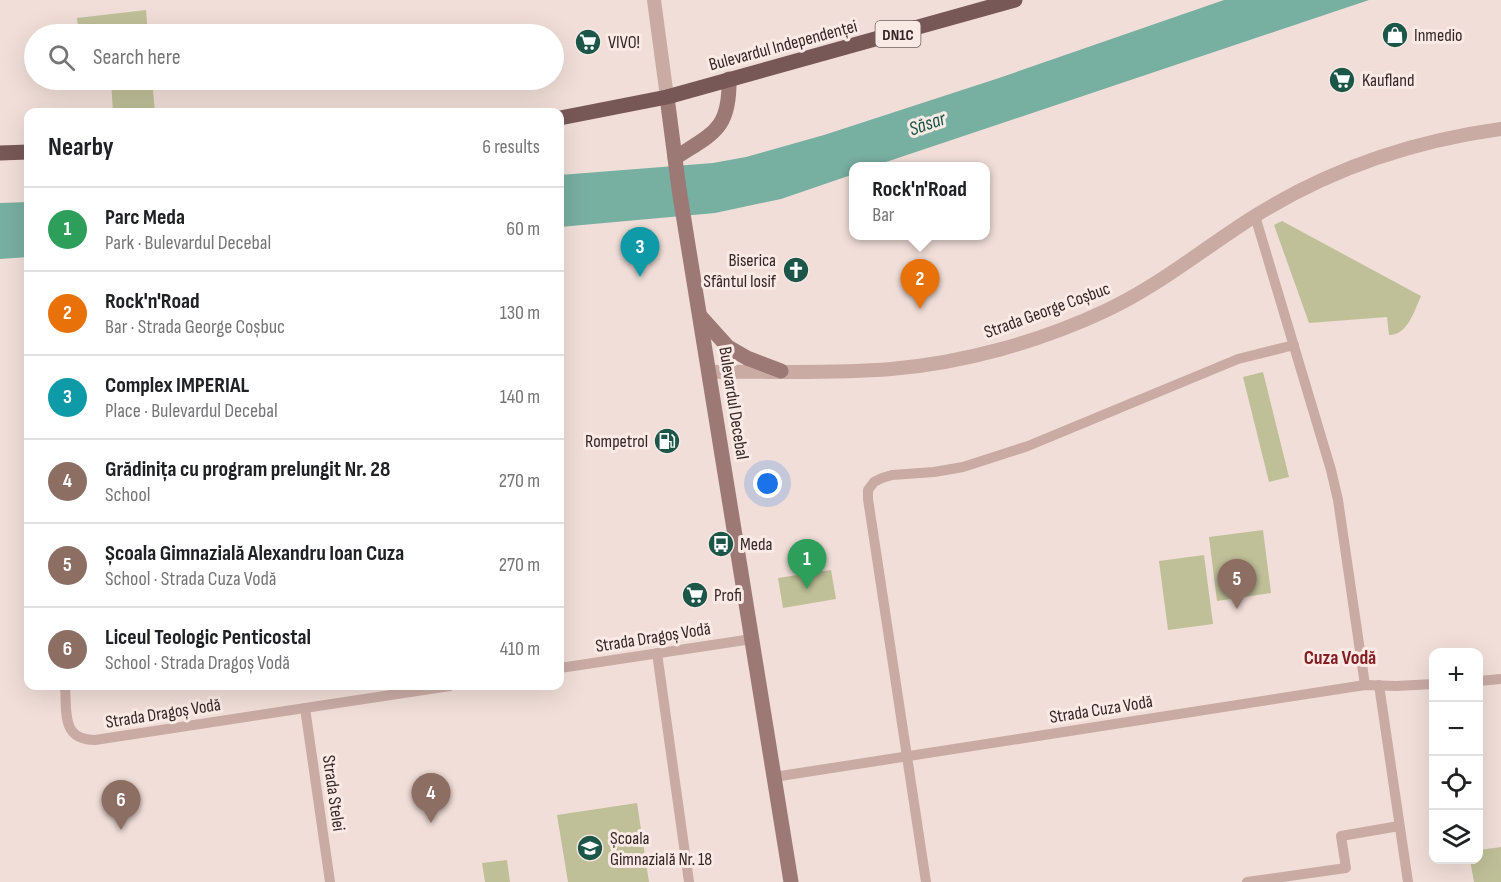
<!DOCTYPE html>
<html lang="en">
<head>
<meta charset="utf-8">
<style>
	body { margin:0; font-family:"Sofia Sans Condensed",sans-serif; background:#f6f6f6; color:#202124 }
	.controls { position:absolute; right:18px; bottom:18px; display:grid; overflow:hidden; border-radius:12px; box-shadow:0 6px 24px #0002 }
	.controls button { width:54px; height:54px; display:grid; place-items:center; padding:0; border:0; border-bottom:2px solid #e0e0e0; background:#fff; color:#202124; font:30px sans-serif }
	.you { position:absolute; left:768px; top:484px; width:21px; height:21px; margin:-15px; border:4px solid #fff; border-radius:50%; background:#1a73e8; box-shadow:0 0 0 9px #1a73e833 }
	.badge { display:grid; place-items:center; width:39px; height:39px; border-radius:50%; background:#1b5649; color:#fff; font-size:20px; font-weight:700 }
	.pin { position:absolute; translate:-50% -50px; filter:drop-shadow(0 2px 3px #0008) }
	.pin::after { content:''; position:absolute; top:32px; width:21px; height:18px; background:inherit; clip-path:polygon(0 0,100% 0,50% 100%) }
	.popup { position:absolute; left:849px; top:162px; width:141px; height:78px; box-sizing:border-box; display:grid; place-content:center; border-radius:12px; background:#fff; filter:drop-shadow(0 2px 4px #0005); font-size:20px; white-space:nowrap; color:#757577 }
	.popup b { font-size:22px; color:#202124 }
	.popup::after { content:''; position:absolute; left:50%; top:100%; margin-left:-12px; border:12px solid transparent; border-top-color:#fff }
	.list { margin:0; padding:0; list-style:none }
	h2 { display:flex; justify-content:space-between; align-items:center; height:78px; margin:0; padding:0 24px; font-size:26px }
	h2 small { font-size:20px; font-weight:400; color:#757577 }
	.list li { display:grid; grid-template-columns:39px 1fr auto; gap:18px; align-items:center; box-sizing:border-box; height:84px; padding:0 24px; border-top:2px solid #e0e0e0 }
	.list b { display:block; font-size:22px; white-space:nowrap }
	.list p { margin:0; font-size:20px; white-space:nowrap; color:#757577 }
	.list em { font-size:20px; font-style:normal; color:#757577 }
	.icon { flex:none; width:33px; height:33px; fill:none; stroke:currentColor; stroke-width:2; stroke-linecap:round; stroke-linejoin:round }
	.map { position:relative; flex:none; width:1501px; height:882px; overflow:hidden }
	.search { position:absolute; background:#fff; box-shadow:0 6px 24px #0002; left:24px; top:24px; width:540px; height:66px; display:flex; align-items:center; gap:15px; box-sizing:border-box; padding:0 21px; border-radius:33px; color:#757577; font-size:22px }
	.panel { position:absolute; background:#fff; box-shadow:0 6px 24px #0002; left:24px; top:108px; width:540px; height:582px; border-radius:12px }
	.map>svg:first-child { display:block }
	.green { fill:#bfc098 }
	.water { fill:#77afa1 }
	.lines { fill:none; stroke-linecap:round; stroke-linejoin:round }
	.minor { stroke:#c9aba4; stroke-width:10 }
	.tertiary { stroke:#c9aba4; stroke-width:14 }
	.secondary { stroke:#9d7976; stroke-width:15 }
	.primary { stroke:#775857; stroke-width:15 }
	.labels { text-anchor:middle; stroke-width:6; stroke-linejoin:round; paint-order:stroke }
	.shield { fill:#f9eae5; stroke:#70615f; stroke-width:1.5 }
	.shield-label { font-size:16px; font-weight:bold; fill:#352626 }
	.poi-label { font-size:18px; fill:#352626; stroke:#f9eae5; text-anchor:start }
	.street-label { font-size:18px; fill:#352626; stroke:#f9eae5 }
	.water-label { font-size:20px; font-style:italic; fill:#1b5649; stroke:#f9eae5 }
	.neighbourhood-label { font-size:20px; font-weight:bold; fill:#851e24; stroke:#f9eae5 }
</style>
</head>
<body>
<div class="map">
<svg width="1501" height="882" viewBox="0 0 1501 882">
	<rect width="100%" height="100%" fill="#f1ded8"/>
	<g class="green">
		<path d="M 146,10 L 148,34 L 79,34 L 77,18 Z"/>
		<path d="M 111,80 L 152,80 L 155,112 L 113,112 Z"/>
		<path d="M 1282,221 L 1421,296 C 1414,311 1408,335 1389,335 L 1387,317 L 1309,323 L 1274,225 Z"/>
		<path d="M 1263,372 L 1289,477 L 1269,482 L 1243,377 Z"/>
		<path d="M 1263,530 L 1271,593 L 1217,601 L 1209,537 Z"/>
		<path d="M 1204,555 L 1213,624 L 1168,630 L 1159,561 Z"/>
		<path d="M 831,570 L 836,599 L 783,608 L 778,578 Z"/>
		<path d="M 637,803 L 649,882 L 568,882 L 557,815 Z"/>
		<path d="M 1501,847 L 1501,882 L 1474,882 L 1470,860 L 1478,860 L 1479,850 Z"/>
		<path d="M 507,860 L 510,882 L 485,882 L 482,863 Z"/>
	</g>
	<g class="water">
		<path d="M 1224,0 L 1369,0 L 874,166 L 854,166 L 854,174 L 781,199 L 715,213 L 560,227 L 560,175 L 713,163 L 746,157 L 824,135 L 999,78 Z"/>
		<path d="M 28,202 L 28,257 L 0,259 L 0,203 Z"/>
	</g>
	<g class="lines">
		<g class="minor">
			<path d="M 1255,216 L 1331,470 L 1338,500 L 1365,685"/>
			<path d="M 657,653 L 689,882"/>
			<path d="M 560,668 L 752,639"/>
			<path d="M 1478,681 L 1501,679"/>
			<path d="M 1379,685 L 1408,882"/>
			<path d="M 65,686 C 67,712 61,740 95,740 L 450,686"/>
			<path d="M 305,708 L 330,882"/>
			<path d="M 774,777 L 1365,685 L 1396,686 L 1434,684"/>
			<path d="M 926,882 L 868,499 L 868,490 L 874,482 L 882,478 L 892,475 L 934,472 L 963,467 L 1028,446 L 1238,359 L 1294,345"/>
			<path d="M 1247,882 L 1346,868 L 1341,836 L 1399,826"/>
		</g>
		<g class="tertiary">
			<path d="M 654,0 L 667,97"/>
			<path d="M 709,372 C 770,371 831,374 891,369 C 963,363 1039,342 1105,311 C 1159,286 1204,248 1255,216 C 1330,169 1413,141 1501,129"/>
		</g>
		<g class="secondary">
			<path d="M 667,97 L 679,189 L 791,882"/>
			<path d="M 675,158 C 713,133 730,130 729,79"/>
			<path d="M 701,317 L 728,347 L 747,358 L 781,371"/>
		</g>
		<g class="primary">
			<path d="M 560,118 L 667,97 L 1015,0"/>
			<path d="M 0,153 L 28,152"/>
		</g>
	</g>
	<defs>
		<g id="shop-disc" transform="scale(1.35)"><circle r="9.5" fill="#1b5649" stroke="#f9eae5"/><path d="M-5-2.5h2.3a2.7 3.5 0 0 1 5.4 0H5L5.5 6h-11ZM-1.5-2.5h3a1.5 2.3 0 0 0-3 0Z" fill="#fff"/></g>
		<g id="supermarket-disc" transform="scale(1.35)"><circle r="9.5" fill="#1b5649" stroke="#f9eae5"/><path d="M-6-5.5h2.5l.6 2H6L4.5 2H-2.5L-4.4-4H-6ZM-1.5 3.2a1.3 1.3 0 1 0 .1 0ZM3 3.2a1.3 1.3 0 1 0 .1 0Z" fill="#fff"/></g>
		<g id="church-disc" transform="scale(1.35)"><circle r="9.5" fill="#1b5649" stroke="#f9eae5"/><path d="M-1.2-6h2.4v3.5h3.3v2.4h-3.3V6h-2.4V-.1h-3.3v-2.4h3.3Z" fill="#fff"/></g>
		<g id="fuel-disc" transform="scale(1.35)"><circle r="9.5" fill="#1b5649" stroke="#f9eae5"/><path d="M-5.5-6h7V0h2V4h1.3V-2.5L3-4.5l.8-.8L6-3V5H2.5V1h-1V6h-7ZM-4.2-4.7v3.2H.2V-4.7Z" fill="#fff"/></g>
		<g id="bus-disc" transform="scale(1.35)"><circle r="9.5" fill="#1b5649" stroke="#f9eae5"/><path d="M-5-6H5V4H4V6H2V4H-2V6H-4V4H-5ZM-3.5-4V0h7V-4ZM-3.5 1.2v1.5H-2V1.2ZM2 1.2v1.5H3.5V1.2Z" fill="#fff"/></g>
		<g id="school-disc" transform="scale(1.35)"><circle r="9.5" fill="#1b5649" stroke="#f9eae5"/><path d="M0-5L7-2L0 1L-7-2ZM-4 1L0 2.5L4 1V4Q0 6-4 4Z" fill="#fff"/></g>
	</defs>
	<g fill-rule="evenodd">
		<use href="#shop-disc" x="1395" y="35"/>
		<use href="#supermarket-disc" x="588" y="42"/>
		<use href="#supermarket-disc" x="1342" y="80"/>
		<use href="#church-disc" x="796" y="270"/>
		<use href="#fuel-disc" x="667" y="441"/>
		<use href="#bus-disc" x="721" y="544"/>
		<use href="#supermarket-disc" x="695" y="595"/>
		<use href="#school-disc" x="590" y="848"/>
	</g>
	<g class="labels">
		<rect class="shield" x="875.5" y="21" width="45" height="26" rx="4.5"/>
		<g class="shield-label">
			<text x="898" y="40">DN1C</text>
		</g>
		<g class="poi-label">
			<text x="1414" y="41">Inmedio</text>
			<text x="608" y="48">VIVO!</text>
			<text x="1362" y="86">Kaufland</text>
			<text x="776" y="266" text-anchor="end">Biserica<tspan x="776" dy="21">Sfântul Iosif</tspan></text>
			<text x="648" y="447" text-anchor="end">Rompetrol</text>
			<text x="740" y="550">Meda</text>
			<text x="714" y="601">Profi</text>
			<text x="610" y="844">Școala<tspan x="610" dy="21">Gimnazială Nr. 18</tspan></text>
		</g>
		<g class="street-label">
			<text transform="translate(783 45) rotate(-15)" y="6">Bulevardul Independenței</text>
			<text transform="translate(1047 310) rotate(-20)" y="6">Strada George Coșbuc</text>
			<text transform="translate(734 403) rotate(81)" y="6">Bulevardul Decebal</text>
			<text transform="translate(653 637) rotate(-9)" y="6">Strada Dragoș Vodă</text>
			<text transform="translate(1101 709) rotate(-9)" y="6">Strada Cuza Vodă</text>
			<text transform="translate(163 713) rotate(-9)" y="6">Strada Dragoș Vodă</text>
			<text transform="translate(334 793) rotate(82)" y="6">Strada Stelei</text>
		</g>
		<g class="water-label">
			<text transform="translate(927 123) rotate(-19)" y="7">Săsar</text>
		</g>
		<g class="neighbourhood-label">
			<text x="1340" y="664">Cuza Vodă</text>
		</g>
	</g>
</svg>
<div class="controls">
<button>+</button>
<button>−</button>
<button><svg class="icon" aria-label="locate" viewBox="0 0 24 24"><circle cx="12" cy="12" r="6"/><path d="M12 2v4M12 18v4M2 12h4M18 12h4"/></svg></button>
<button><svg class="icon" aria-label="layers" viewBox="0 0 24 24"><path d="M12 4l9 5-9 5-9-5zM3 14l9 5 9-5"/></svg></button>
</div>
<div class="you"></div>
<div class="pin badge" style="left:807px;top:589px;background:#2e9e5b">1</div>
<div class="pin badge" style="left:920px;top:309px;background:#e8710a">2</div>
<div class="popup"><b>Rock'n'Road</b>Bar</div>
<div class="pin badge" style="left:640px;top:277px;background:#0f9aa8">3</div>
<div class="pin badge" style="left:431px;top:823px;background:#8d6e63">4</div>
<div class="pin badge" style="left:1237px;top:609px;background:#8d6e63">5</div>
<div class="pin badge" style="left:121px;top:830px;background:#8d6e63">6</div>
<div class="search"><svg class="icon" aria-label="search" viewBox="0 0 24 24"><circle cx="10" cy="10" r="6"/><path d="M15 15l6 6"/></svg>Search here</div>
<section class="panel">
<h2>Nearby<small>6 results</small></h2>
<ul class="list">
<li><span class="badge" style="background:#2e9e5b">1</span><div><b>Parc Meda</b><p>Park · Bulevardul Decebal</p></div><em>60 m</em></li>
<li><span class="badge" style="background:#e8710a">2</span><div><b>Rock'n'Road</b><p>Bar · Strada George Coșbuc</p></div><em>130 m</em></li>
<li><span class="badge" style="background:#0f9aa8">3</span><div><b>Complex IMPERIAL</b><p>Place · Bulevardul Decebal</p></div><em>140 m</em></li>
<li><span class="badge" style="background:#8d6e63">4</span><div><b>Grădinița cu program prelungit Nr. 28</b><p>School</p></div><em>270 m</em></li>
<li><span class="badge" style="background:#8d6e63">5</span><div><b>Școala Gimnazială Alexandru Ioan Cuza</b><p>School · Strada Cuza Vodă</p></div><em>270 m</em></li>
<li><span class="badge" style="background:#8d6e63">6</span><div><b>Liceul Teologic Penticostal</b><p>School · Strada Dragoș Vodă</p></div><em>410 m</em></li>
</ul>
</section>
</div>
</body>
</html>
